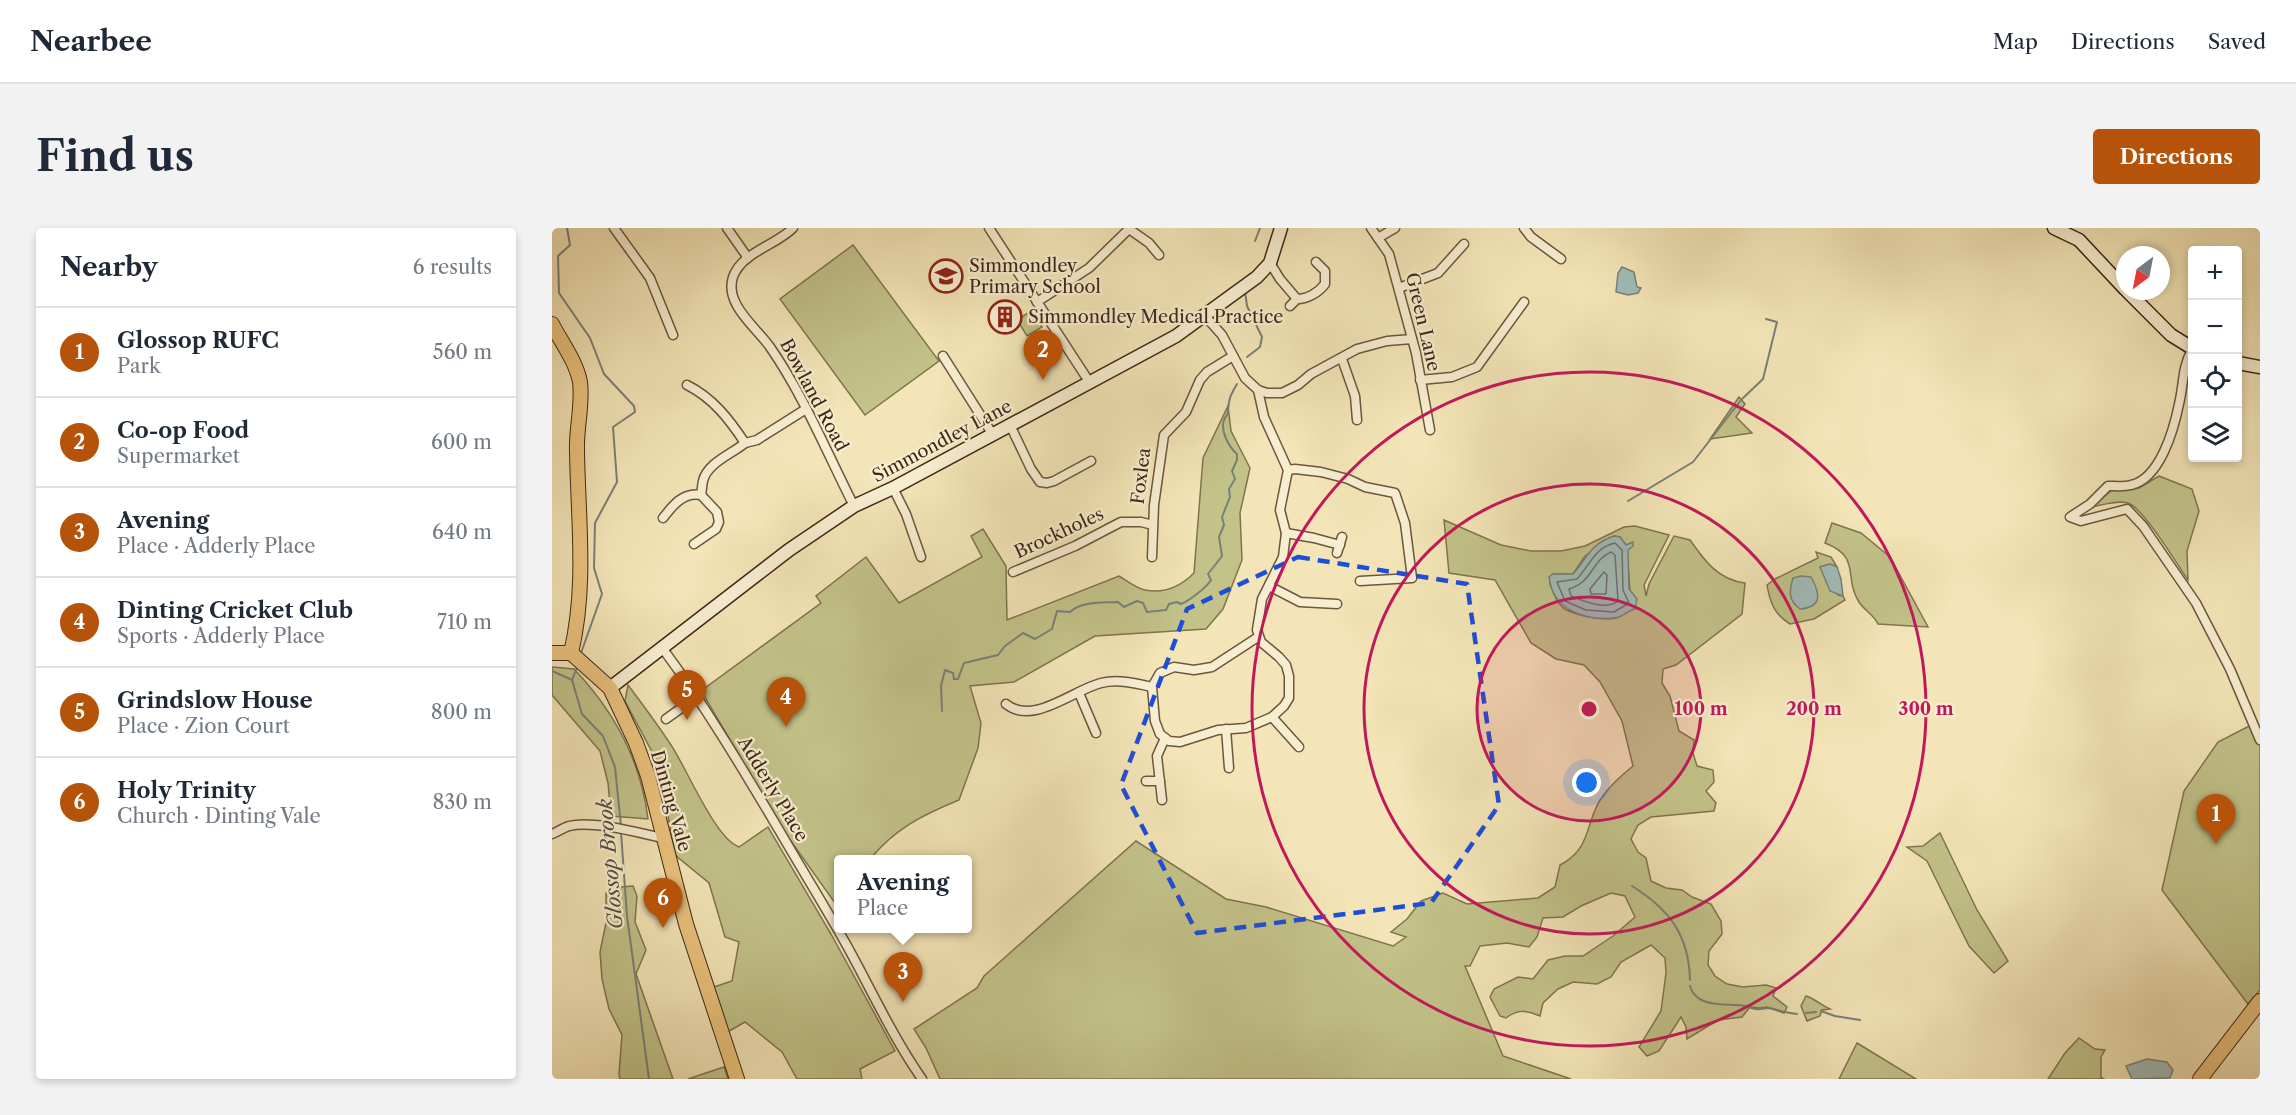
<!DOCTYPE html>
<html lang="en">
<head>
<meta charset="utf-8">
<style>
	body { margin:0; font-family:"Libre Caslon Text",serif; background:#f2f2f3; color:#1f2937 }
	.controls { position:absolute; right:18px; top:18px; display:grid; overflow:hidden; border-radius:6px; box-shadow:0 3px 9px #0003 }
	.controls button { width:54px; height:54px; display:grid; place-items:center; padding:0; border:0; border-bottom:2px solid #e0e1e3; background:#fff; color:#1f2937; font:30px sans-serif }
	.compass { position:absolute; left:1564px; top:18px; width:54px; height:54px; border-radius:50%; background:#fff; box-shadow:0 3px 9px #0003; rotate:212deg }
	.you { position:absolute; left:1035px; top:555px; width:21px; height:21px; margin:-15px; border:4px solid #fff; border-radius:50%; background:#1a73e8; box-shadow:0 0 0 9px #1a73e833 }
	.badge { display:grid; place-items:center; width:39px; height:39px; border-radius:50%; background:#b45309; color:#fff; font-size:20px; font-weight:700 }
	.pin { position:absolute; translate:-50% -50px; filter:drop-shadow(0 2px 3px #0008) }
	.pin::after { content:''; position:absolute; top:32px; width:21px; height:18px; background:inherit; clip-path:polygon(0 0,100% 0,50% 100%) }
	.popup { position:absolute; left:282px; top:627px; width:138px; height:78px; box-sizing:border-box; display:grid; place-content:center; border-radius:6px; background:#fff; filter:drop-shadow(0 2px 4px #0005); font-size:20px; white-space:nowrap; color:#747a83 }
	.popup b { font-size:22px; color:#1f2937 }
	.popup::after { content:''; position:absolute; left:50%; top:100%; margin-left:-12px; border:12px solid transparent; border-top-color:#fff }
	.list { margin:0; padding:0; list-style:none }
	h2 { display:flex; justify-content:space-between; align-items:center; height:78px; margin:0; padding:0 24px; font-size:26px }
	h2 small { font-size:20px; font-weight:400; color:#747a83 }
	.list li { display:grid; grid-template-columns:39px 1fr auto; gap:18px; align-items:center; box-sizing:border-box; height:90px; padding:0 24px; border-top:2px solid #e0e1e3 }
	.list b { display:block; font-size:22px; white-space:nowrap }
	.list p { margin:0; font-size:20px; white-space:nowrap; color:#747a83 }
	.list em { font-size:20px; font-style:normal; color:#747a83 }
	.icon { flex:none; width:33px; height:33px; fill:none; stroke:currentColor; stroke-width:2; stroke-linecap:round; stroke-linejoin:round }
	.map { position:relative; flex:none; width:1708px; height:851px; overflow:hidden; border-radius:6px }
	header { display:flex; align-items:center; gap:36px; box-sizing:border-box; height:84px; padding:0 30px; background:#fff; border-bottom:2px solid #e0e1e3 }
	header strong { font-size:28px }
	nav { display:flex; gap:33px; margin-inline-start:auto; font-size:21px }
	.intro { display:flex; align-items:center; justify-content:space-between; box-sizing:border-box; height:144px; padding:0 36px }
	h1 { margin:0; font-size:42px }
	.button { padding:15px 27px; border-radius:6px; background:#b45309; color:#fff; font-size:21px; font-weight:700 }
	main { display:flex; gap:36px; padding:0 36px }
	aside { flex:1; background:#fff; border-radius:6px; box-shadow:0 3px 9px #0003 }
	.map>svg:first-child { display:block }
	.green { fill:#c2c289; stroke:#807450; stroke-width:1.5; fill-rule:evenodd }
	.water { fill:#a0bcb9; stroke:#798078; stroke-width:1.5 }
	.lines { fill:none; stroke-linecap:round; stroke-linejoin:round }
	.shore { stroke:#707268; stroke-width:1.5 }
	.stream { stroke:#798078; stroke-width:2 }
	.street-casing { stroke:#6c563f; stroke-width:11 }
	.secondary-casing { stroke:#3f2717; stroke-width:15 }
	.primary-casing { stroke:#3f2717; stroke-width:16 }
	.street { stroke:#f7eed0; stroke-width:8 }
	.secondary { stroke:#f7eed0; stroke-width:12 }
	.primary { stroke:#eac27c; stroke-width:14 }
	.marked { fill:none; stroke:#1d4ed8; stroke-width:4.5; stroke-dasharray:12 8; stroke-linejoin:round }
	.ring { fill:none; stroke:#c2185b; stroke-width:3 }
	.labels { text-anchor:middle; stroke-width:4.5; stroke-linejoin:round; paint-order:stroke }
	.poi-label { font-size:18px; fill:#3f2717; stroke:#f7eed0; text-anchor:start }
	.street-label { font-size:18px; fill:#3f2717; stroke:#f7eed0 }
	.water-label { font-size:20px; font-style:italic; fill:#574c40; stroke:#f7eed0 }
	.centre { fill:#c2185b; stroke:#f7eed0; stroke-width:3 }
	.ring-label { font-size:18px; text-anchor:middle; font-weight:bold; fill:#c2185b; stroke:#f7eed0; stroke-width:4.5; stroke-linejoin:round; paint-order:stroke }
</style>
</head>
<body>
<header>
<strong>Nearbee</strong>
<nav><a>Map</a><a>Directions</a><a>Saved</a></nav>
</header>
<div class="intro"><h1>Find us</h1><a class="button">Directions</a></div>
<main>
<aside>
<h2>Nearby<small>6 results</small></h2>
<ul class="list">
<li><span class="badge">1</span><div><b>Glossop RUFC</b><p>Park</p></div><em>560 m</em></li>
<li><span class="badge">2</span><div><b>Co-op Food</b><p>Supermarket</p></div><em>600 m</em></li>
<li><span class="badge">3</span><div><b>Avening</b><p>Place · Adderly Place</p></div><em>640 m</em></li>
<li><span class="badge">4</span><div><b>Dinting Cricket Club</b><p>Sports · Adderly Place</p></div><em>710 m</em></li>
<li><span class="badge">5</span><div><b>Grindslow House</b><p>Place · Zion Court</p></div><em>800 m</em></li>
<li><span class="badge">6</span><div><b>Holy Trinity</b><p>Church · Dinting Vale</p></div><em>830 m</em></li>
</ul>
</aside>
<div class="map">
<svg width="1708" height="851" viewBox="0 0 1708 851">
	<rect width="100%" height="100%" fill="#f3e5b7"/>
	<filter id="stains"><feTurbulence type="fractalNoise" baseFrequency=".00333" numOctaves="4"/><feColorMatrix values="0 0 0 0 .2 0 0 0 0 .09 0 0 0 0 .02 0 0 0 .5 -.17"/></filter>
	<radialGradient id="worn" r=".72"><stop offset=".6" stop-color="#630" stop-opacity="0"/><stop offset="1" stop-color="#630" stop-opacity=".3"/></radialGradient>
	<g class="green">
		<path d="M 301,17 L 387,133 L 313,187 L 228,71 Z"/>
		<path d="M 479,83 L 490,99 L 475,108 L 467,95 L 471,88 Z"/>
		<path d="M 1187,169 L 1193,176 L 1184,189 L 1200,205 L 1158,211 Z"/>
		<path d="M 676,178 L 679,203 L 698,240 L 688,285 L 690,332 L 671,381 L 654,401 L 543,408 L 462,454 L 418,458 L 429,495 L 426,520 L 407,572 C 370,587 343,601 318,631 L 286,632 L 286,670 L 283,675 L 231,602 L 151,466 L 153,460 L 269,375 L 264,368 L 314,329 L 347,375 L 430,329 L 419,308 L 431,301 L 454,338 L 455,392 L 567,348 C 575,353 585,361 593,362 C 613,366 629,358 642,345 L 651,230 Z"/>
		<path d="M 1607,248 L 1640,261 L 1647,283 L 1635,323 L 1636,352 C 1625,336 1591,280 1576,275 C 1564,272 1551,277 1539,279 L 1560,262 L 1587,260 Z"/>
		<path d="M 892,292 L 949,317 L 979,323 L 1009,323 L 1033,318 L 1072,299 L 1083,298 L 1117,307 L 1092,357 L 1094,368 L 1097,356 L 1122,308 L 1138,312 C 1152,332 1166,352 1193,355 L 1190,386 L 1124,437 L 1111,441 L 1110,455 L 1118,468 L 1127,503 L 1142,512 L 1141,525 L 1145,538 L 1161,542 L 1162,554 L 1154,563 L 1164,575 L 1162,583 L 1099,589 L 1086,597 L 1079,611 L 1086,624 L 1094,630 L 1099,653 L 1114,660 L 1130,662 L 1140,669 L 1159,676 L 1169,693 L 1170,706 L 1157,723 L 1156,737 L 1163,748 L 1175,756 L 1191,759 L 1214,757 L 1224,760 L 1221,768 L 1235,779 L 1232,785 L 1215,779 L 1208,780 L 1198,779 L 1190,789 L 1166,792 L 1135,811 L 1134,799 L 1129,789 L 1107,823 L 1095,828 L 1087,819 L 1109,783 L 1114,745 L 1113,730 L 1099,717 L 1069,734 L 1059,749 L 1045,756 L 1021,754 L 1006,761 L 991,775 L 988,788 C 974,782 966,781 954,790 L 948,788 L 938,769 L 942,761 L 966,749 L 981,751 L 996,732 L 1013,728 L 1031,728 L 1061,708 L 1083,689 L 1073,668 L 1059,665 L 1029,678 L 1011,689 L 991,690 L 985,709 L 977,719 L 955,715 L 928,718 L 918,738 L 913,738 L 951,828 L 1019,851 L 388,851 L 374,820 L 362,801 L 425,760 L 432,748 L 584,613 L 674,671 L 714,679 L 841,718 L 854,709 L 839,704 L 855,691 L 869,673 L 891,665 L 915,676 L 986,670 L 1003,659 L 1008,637 C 1039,621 1033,597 1048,572 C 1057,558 1069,548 1081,538 L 1070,493 L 1048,454 L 1032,437 L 1004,431 L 979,415 L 943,352 L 897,345 ZM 1062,308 L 1068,309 L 1074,317 L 1080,382 C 1073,382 1070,388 1064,390 C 1053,393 1023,387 1013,381 C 1005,376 1001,364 998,356 L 1001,346 L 1021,346 L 1033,328 Z"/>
		<path d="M 1280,295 L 1309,305 L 1338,329 L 1376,399 L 1326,396 C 1322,387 1312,382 1307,374 C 1291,349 1310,329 1273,315 Z"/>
		<path d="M 1264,324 L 1279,329 L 1285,339 L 1278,336 L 1268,339 L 1286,367 L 1291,368 L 1293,372 L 1262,391 L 1238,396 C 1223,387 1218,375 1215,357 L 1223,351 L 1266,330 Z"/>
		<path d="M 0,439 L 22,441 C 62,483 89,533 96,591 L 59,588 L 56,555 L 48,523 L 0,467 Z"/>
		<path d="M 76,457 C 91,477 106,497 119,517 C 135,541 163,610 187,619 L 216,599 L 279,706 L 343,823 L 308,841 L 310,851 L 245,851 L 230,824 L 193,794 L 174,805 L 159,760 L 180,753 L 187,714 L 173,709 L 157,655 L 123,627 L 107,537 L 73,473 Z"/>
		<path d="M 1699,497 L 1708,516 L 1708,762 L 1696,776 L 1610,662 L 1632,563 L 1666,514 Z"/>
		<path d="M 1388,605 L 1425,682 L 1456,733 L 1442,745 L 1417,718 L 1375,633 L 1355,619 L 1371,618 Z"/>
		<path d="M 81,658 L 85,668 L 83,694 L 94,722 L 84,746 L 121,851 L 68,851 L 67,846 L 70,807 L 57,781 L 50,751 L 48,724 L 54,695 L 54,665 L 69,659 Z"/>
		<path d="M 1254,768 C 1263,771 1269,777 1278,781 L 1270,782 L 1268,788 L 1255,793 L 1249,778 Z"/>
		<path d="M 1527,810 L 1543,821 L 1553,822 L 1549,829 L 1549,849 L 1552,851 L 1496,851 L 1513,825 Z"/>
		<path d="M 1305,815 L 1364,851 L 1287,851 Z"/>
		<path d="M 172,839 L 176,851 L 136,851 Z"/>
	</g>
	<g class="water">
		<path d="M 1070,39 L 1082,44 L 1085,59 L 1089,60 L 1086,65 L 1076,67 L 1064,64 L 1066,45 Z"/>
		<path d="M 1062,308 L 1068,309 L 1074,317 L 1081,314 L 1081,318 L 1076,322 L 1077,361 L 1085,371 L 1083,381 C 1075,383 1070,390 1062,390 C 1032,393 1001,382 997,349 L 1001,346 L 1021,346 C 1036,329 1038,316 1062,308 Z"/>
		<path d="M 1278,336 L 1285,339 L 1289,351 L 1291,368 L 1278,363 L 1268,339 Z"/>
		<path d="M 1249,348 L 1259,349 C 1268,365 1271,379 1248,381 C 1236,372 1237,364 1241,350 Z"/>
		<path d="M 1595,831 L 1615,834 L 1621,842 L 1618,850 L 1580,851 L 1574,838 Z"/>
	</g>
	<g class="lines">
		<g class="shore">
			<path d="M 1063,315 L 1070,322 L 1071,362 L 1077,375 L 1062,384 L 1034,382 L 1013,373 L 1005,354 L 1025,351 C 1038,337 1043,319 1063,315 Z"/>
			<path d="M 1059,324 L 1063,327 L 1066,373 C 1054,383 1032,373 1019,368 L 1017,361 C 1041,354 1039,333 1059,324 Z"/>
			<path d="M 1052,344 L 1055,347 L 1054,366 L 1039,366 L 1038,361 Z"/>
		</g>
		<g class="stream">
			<path d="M 15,0 L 18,17 L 6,28 L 7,65 L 38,110 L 52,146 L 82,178 L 83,184 L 61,199 L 65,254 L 43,295 L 42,340 L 50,366 L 29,425"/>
			<path d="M 703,13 L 708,0"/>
			<path d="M 693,63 L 695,78 L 710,109 L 708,119 L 695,129"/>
			<path d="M 1190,171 L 1211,151 L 1225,94 L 1214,91"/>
			<path d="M 1076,273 L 1141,234 L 1189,172"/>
			<path d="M 0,443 L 20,452 L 30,486 L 51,508 L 63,539 L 69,598"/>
			<path d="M 20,452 L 25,439"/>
			<path d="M 390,483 L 389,458 L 393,442 L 401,445 L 402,451 L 406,451 L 412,435 L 446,427 L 453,418 L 471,405 L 483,411 L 500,401 L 505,383 L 518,384 C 529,373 552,375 566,374 L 572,379 L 585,373 L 591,375 L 595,384 L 614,382 L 617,376 L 625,374 L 629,376 C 637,373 655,359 659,352 L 656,346 L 670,328 L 667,309 L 672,297 L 670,289 L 678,269 L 677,261 L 683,251 L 680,243 L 685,232 L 685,226 C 677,219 668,203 672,192 C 675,185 675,190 676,183 C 677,170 678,168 685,156"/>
			<path d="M 69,604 L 75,688 L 97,851"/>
			<path d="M 1080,658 C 1117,681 1137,707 1138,752"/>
			<path d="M 1138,758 C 1144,781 1175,775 1193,778 C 1198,779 1202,782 1207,781 C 1212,781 1212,780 1217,780 C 1226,782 1235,785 1245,786"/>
			<path d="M 1269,783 L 1283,788 L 1308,792"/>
			<path d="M 1254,785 L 1264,784"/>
		</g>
		<g class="street-casing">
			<g id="street">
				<path d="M 62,0 L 98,50 L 121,107"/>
				<path d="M 175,0 L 196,30"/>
				<path d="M 241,0 C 223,18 190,24 181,49 C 172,76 204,99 218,119 C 252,168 275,225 302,278"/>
				<path d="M 437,0 L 538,155"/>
				<path d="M 819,0 L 837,26 L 864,125 L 878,202"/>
				<path d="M 972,0 L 979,9 L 1009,31"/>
				<path d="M 577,1 L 597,15 L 607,27"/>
				<path d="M 826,10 L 843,0"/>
				<path d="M 718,35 L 728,51 L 745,71 C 756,71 767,64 773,56 L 773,43 L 764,34"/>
				<path d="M 847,60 L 886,45 L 912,16"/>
				<path d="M 485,74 L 537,40 L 578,0"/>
				<path d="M 738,78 L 745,71"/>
				<path d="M 653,88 L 670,107 L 693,150 L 706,162 L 715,165 L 730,165 L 746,157 L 759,146 L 805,121 L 835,113 L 860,111"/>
				<path d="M 1640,122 C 1630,139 1632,156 1627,176 C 1622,201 1608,251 1579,257 C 1572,259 1563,258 1556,258 L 1538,276 L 1518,289 L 1529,293 L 1575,281 L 1591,298 L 1644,375 L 1678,441 L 1708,512"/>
				<path d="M 391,128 L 441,207"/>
				<path d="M 790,131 L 803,168 L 805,192"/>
				<path d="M 868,152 L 900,149 L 925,139 L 972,74"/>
				<path d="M 135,157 C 161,170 177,191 193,215 L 205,212 L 254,181"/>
				<path d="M 706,162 L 712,189 L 736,242 L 728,282 L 734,305 L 731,329 L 710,371 L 705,402 L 709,414 L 727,429 L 734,437 L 737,448 L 737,470 L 732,478 L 720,489 L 694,500 L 666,502 L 628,514 L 617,513 L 608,506 L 603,493 L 600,459 L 608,445 L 622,439 L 642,442 L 660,439 L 706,409"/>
				<path d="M 458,197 L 479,241 L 488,254 L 495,255 L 502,253 L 539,233"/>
				<path d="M 736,242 L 743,241 L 769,244 L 796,251 L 813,259 L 843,265 L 853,295 L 860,350 L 808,353"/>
				<path d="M 341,260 L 354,286 L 369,329"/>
				<path d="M 111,290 C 121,277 131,264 149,267 C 150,262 150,257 151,253 C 155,235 180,226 193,215"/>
				<path d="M 734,305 L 762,310 L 788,317"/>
				<path d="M 142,316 L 164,301 L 167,294 L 165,284 L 149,267"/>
				<path d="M 785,325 L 790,309"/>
				<path d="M 600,329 L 602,277 L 612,207 L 634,184 L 648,152 L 655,144 L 681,128"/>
				<path d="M 461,344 L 523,318 L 569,294 L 589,294 L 601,297"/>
				<path d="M 717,358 L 748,374 L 785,376"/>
				<path d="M 111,421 C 154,479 190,540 227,602 C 249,640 272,677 294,716 C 319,761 340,808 370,851"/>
				<path d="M 527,465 L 544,505"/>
				<path d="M 454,476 C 481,498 521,462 549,455 C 566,451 583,455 600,459"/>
				<path d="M 720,489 L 747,519"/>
				<path d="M 114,491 L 146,468"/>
				<path d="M 674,501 L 677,540"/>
				<path d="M 594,553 L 608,553"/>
				<path d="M 610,572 L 605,528 L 613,510"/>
				<path d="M 0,606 C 5,604 11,600 17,598 C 41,592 87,605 111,610"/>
			</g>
		</g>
		<g class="secondary-casing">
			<g id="secondary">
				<path d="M 1502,0 L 1527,12 L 1573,61"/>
				<path d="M 1575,63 L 1619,107 L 1640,120"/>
				<path d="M 1686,135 L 1708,139"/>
				<path d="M 58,460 L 237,322 L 302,278 L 341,260 L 624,108 L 705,49 L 718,35 L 729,0"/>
			</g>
		</g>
		<g class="primary-casing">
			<g id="primary">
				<path d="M 0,96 C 9,114 24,133 28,154 C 31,177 24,200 25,223 C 26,291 35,358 19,425"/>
				<path d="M 0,425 L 19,425"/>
				<path d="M 19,425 L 58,460 L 84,515 L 96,548 L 134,696 L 185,851"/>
				<path d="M 1648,851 L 1708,773"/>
			</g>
		</g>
		<use href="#street" class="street"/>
		<use href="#secondary" class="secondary"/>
		<use href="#primary" class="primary"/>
	</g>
	<path class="marked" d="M 746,329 L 915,356 L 947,577 L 879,675 L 645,705 L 569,557 L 635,381 Z"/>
	<circle cx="1037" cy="481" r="112" fill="#c2185b" fill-opacity=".12"/>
	<g class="ring">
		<circle cx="1037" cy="481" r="112"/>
		<circle cx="1037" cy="481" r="225"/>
		<circle cx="1037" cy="481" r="337"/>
	</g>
	<defs>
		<g id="school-ring" transform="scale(1.725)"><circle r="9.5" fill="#f7eed0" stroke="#8f2418" stroke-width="1.5"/><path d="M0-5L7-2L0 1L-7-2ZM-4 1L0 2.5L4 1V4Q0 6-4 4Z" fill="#8f2418"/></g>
		<g id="building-ring" transform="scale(1.725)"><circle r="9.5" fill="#f7eed0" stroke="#8f2418" stroke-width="1.5"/><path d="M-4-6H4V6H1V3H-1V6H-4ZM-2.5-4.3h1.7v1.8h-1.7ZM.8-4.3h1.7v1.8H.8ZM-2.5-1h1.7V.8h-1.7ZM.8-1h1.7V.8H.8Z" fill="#8f2418"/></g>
	</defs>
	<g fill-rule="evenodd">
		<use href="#school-ring" x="394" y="48"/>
		<use href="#building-ring" x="453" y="89"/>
	</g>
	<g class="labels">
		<g class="poi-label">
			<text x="417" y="44">Simmondley<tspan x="417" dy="21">Primary School</tspan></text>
			<text x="476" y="95">Simmondley Medical Practice</text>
		</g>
		<g class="street-label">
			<text transform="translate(871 94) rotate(77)" y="6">Green Lane</text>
			<text transform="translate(262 167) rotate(62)" y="6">Bowland Road</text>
			<text transform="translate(390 213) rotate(-28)" y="6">Simmondley Lane</text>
			<text transform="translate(589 248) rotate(-83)" y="6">Foxlea</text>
			<text transform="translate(507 305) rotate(-25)" y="6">Brockholes</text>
			<text transform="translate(221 561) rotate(59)" y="6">Adderly Place</text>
			<text transform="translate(119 573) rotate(74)" y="6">Dinting Vale</text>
		</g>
		<g class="water-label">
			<text transform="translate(58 636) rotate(-95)" y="7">Glossop Brook</text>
		</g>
	</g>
	<circle cx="1037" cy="481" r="9" class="centre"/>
	<g class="ring-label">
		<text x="1149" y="487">100 m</text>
		<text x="1262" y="487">200 m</text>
		<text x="1374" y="487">300 m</text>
	</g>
	<rect width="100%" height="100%" filter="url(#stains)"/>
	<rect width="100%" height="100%" fill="url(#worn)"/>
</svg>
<div class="controls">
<button>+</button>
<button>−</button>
<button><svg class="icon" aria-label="locate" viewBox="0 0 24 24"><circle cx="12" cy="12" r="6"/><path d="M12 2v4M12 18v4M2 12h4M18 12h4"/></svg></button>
<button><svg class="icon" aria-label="layers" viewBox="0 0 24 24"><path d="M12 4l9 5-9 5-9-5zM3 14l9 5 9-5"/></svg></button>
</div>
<svg class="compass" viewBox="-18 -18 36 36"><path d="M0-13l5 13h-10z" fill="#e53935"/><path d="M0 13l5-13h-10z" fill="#747a83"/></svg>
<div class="you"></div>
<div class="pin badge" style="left:1664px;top:616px">1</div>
<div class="pin badge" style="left:491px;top:152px">2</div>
<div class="pin badge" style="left:351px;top:774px">3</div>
<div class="popup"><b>Avening</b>Place</div>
<div class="pin badge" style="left:234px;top:499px">4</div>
<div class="pin badge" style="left:135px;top:492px">5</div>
<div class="pin badge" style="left:111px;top:700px">6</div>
</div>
</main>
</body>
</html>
